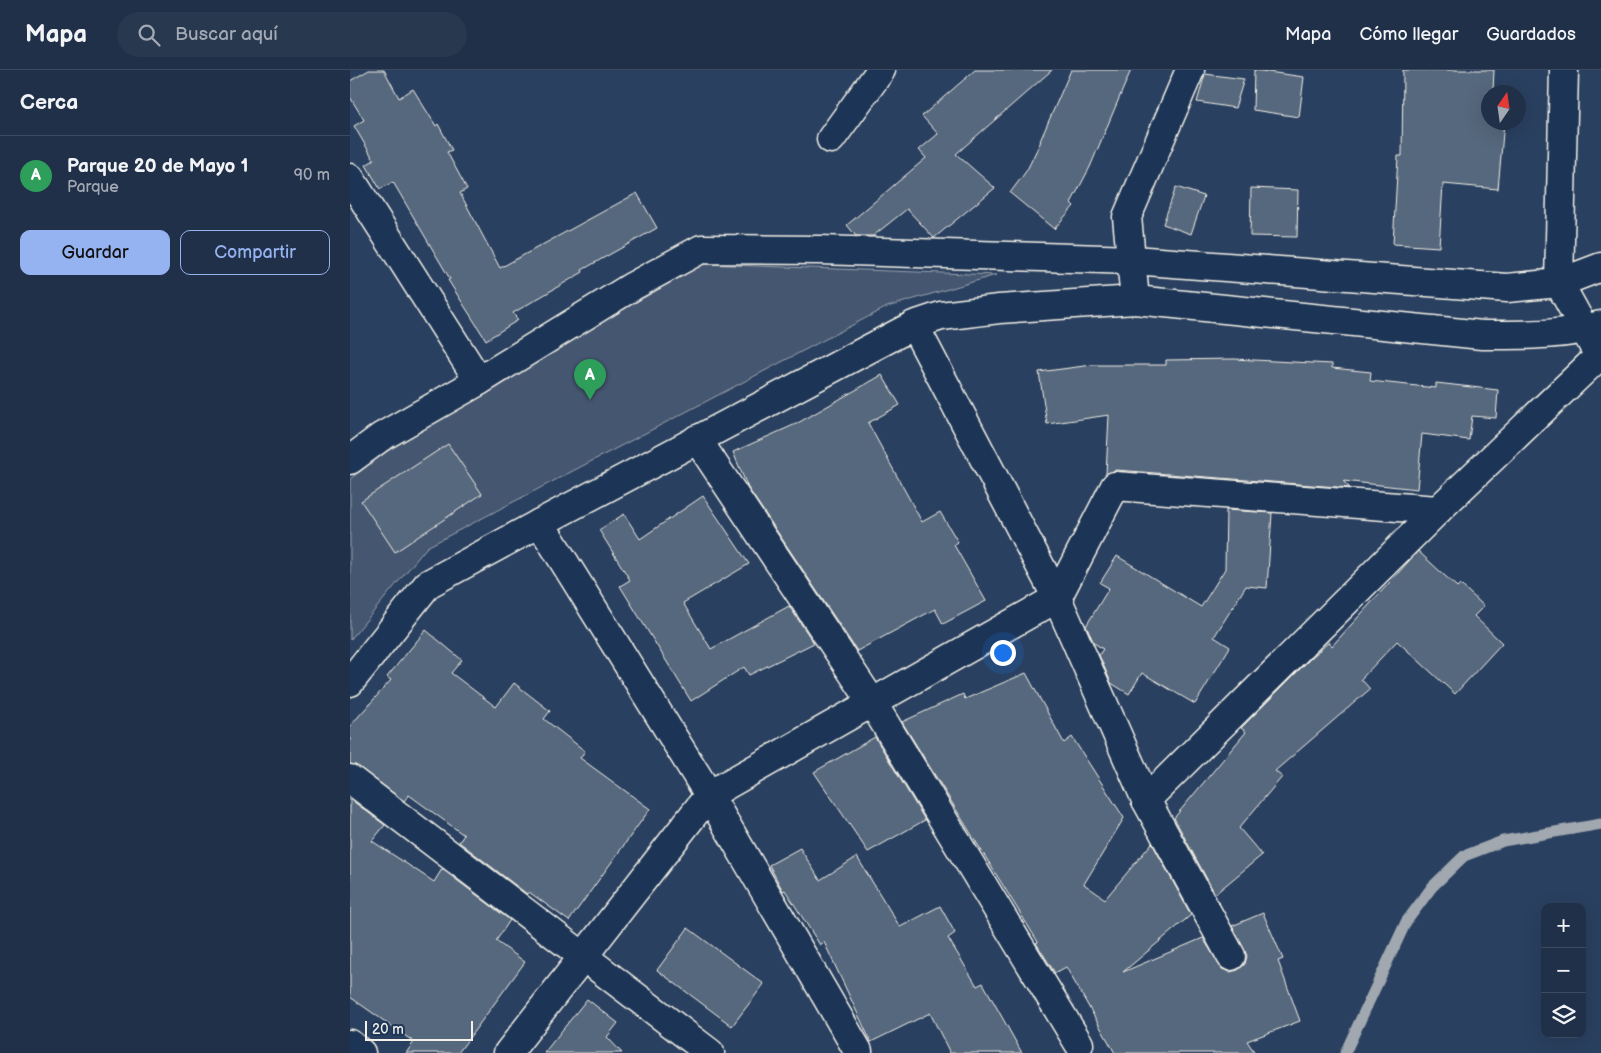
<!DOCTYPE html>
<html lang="es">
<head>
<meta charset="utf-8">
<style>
	body { margin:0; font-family:"Balsamiq Sans",sans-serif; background:#28384f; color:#f1f3f6 }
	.controls { position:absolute; right:15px; bottom:15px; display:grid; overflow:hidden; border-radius:10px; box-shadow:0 5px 20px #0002 }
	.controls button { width:45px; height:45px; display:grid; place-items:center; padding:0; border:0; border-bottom:1px solid #3d4b60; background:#203048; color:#f1f3f6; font:25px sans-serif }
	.compass { position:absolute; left:1131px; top:15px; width:45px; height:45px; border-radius:50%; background:#203048; box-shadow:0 5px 20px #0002; rotate:13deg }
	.scale { position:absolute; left:15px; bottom:12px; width:108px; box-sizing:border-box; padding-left:5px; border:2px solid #f4f1e8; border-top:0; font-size:14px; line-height:18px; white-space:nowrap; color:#f4f1e8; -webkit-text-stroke:4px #1d3557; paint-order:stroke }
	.you { position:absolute; left:652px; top:582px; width:18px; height:18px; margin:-12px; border:4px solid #fff; border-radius:50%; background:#1a73e8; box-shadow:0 0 0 8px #1a73e833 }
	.badge { display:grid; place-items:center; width:32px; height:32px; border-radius:50%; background:#95b2f1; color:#fff; font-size:16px; font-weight:700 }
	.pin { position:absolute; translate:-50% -41px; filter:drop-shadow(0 1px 2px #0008) }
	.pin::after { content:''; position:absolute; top:26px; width:18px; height:15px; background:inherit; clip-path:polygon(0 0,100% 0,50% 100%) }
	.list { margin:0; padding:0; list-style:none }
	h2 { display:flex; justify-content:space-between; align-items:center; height:65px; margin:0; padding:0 20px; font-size:21px }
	h2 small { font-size:16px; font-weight:400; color:#a2a9b4 }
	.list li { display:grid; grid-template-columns:32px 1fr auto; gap:15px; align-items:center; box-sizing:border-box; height:80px; padding:0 20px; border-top:1px solid #3d4b60 }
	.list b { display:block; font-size:19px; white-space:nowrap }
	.list p { margin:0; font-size:16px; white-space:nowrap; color:#a2a9b4 }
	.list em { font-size:16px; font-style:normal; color:#a2a9b4 }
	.actions { display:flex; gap:10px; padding:15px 20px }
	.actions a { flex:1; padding:11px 0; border:1px solid #95b2f1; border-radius:10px; text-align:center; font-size:18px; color:#95b2f1 }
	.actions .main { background:#95b2f1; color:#111 }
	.icon { flex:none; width:28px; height:28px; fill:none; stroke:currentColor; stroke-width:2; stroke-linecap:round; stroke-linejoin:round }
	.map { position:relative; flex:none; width:1251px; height:983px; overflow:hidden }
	header { display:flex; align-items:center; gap:30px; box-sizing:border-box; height:70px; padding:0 25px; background:#203048; border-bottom:1px solid #3d4b60 }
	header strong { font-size:24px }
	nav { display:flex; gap:28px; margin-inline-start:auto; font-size:18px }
	.search { width:350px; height:45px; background:#28384f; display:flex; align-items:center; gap:12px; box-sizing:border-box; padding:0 18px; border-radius:28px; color:#a2a9b4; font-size:19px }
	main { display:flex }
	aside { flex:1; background:#203048 }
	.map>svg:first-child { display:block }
	.green { fill:#445771; stroke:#9ca4ac }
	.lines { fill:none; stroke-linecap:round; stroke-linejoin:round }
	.stream { stroke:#a1a8b0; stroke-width:11 }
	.building { fill:#56677d; stroke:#f4f1e8 }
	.minor-casing { stroke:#f4f1e8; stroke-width:31 }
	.minor { stroke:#1d3557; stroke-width:28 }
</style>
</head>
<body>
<header>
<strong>Mapa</strong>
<div class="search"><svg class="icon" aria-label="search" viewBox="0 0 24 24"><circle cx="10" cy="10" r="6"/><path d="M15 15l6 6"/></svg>Buscar aquí</div>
<nav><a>Mapa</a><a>Cómo llegar</a><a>Guardados</a></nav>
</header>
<main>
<aside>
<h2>Cerca<small></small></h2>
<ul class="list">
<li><span class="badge" style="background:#2e9e5b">A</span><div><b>Parque 20 de Mayo 1</b><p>Parque</p></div><em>90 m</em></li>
</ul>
<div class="actions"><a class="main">Guardar</a><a>Compartir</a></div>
</aside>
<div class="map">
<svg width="1251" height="983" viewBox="0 0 1251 983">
	<rect width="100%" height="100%" fill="#2a4060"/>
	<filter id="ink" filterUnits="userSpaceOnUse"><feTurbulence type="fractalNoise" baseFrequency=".02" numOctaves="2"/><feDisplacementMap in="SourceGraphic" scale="10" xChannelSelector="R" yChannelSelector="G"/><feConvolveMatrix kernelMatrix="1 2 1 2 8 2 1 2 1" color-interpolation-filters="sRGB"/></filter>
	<g filter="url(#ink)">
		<path class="green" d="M 353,194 L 646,205 L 537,237 L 77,477 L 0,570 L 0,409 L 31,385 L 211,275 Z"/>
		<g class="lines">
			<path class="stream" d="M 995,983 L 1056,852 L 1082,817 L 1114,786 L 1153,771 L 1251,754"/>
		</g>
		<g class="building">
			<path d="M 19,0 L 34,0 L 49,28 L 63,19 L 86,56 L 88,54 L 102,80 L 97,82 L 117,119 L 110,123 L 150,198 L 287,123 L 307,158 L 232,200 L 233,202 L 163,243 L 168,250 L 136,270 L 98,210 L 100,209 L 43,112 L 30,119 L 16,95 L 24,90 L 4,56 L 14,50 L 0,27 L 0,11 Z"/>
			<path d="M 625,0 L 702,0 L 606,84 L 645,118 L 584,168 L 557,139 L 523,166 L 506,166 L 497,155 L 576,88 L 569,80 L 588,64 L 572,46 Z"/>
			<path d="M 721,0 L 781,0 L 740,97 L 721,133 L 724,136 L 704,159 L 660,123 L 677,100 L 691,71 L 690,71 Z"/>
			<path d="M 904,0 L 954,7 L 949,47 L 903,40 Z"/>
			<path d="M 1053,0 L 1144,0 L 1143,22 L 1138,22 L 1138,52 L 1154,52 L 1148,119 L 1093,114 L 1089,177 L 1043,174 L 1048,86 L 1052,86 Z"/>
			<path d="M 855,4 L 894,9 L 885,38 L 847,32 Z"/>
			<path d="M 826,117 L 854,126 L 841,164 L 813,154 Z"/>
			<path d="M 901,118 L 948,120 L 947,167 L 900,166 Z"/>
			<path d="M 884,289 L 982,294 L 982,298 L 1021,302 L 1020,311 L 1086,318 L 1086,313 L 1148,320 L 1146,348 L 1122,346 L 1119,370 L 1072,364 L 1067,419 L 993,411 L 1000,418 L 766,400 L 756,404 L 759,345 L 697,354 L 689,302 L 742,295 L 816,295 L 816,290 Z"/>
			<path d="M 532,305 L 550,335 L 518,353 L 572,452 L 590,442 L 608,472 L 604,475 L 636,531 L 593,554 L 585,539 L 507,581 L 398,418 L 383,382 L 446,354 Z"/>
			<path d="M 98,374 L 132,424 L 45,482 L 11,431 Z"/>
			<path d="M 353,426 L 399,494 L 333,533 L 361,579 L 439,536 L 464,573 L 399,605 L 394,597 L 341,631 L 270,516 L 280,510 L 249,460 L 274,444 L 290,469 Z"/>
			<path d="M 876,440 L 922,443 L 917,518 L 896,516 L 864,567 L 880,577 L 845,634 L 792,603 L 779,624 L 761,613 L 749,585 L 753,579 L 744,573 L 736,556 L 759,518 L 750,513 L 767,486 L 851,537 L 875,499 Z"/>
			<path d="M 1068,481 L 1107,517 L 1110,514 L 1134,536 L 1124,546 L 1152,573 L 1105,624 L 1047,571 L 1011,609 L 1020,619 L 925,701 L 932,707 L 889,758 L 912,785 L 865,824 L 824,748 L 896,662 L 891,658 L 961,588 L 979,572 L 982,576 Z"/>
			<path d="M 76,560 L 112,590 L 101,603 L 146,637 L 164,613 L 200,641 L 194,649 L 235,681 L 230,688 L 300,739 L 219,851 L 179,822 L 177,824 L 109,772 L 114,765 L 59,725 L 54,731 L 9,697 L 0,694 L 0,656 L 41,610 L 37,607 Z"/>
			<path d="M 676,603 L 714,673 L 722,667 L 774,748 L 734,814 L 755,829 L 802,773 L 841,845 L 773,902 L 853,868 L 872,899 L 880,902 L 888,900 L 895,894 L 897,886 L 882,856 L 913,843 L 933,889 L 928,891 L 950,951 L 897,971 L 905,983 L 765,983 L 716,897 L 705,903 L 686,873 L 688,872 L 552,652 L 613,624 L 615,629 Z"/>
			<path d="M 525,667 L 575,750 L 518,782 L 464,702 Z"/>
			<path d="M 0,729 L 35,755 L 22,771 L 84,812 L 92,799 L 160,850 L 146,871 L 175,892 L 108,983 L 56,983 L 64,972 L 0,927 Z"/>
			<path d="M 450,778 L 470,810 L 507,787 L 550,857 L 590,836 L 605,863 L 598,868 L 627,916 L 633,913 L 672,983 L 600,983 L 580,943 L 521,972 L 474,872 L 470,875 L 435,820 L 433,821 L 419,795 Z"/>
			<path d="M 338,858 L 414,914 L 382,956 L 307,900 Z"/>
			<path d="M 237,929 L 268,953 L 257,967 L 272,983 L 194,983 Z"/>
		</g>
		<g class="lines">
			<g class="minor-casing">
				<g id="minor">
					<path d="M 1214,0 L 1209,213 L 1243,275"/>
					<path d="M 481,69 L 531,0"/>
					<path d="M 0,108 L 129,311"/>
					<path d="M 785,230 L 777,147 L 840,0"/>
					<path d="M 564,255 L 707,528 L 796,730 L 1088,440 L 1248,287"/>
					<path d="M 347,369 L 522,632 L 729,974"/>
					<path d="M 0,390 L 31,367 L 129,311 L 283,216 L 351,179 L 470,180 L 783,190 L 1157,218 L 1209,213 L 1251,197"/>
					<path d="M 190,453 L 359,725 L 508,981"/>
					<path d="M 0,612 L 78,514 L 190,453 L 564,255 L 591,246 L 649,239 L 785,230 L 1132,265 C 1172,265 1213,266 1251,255"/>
					<path d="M 0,709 L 360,983"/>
					<path d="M 796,730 L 881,886"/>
					<path d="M 0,974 L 11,983"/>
					<path d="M 158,983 L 359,725 L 707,528 L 765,416 L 1088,440"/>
				</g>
			</g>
			<use href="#minor" class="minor"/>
		</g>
	</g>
</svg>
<div class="controls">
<button>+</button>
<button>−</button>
<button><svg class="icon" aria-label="layers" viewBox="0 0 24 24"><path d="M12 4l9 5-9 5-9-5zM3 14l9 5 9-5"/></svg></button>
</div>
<svg class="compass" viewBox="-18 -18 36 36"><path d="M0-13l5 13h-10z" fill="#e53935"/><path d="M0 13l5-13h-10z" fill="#a2a9b4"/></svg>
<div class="scale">20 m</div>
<div class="you"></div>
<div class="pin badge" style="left:240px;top:330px;background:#2e9e5b">A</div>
</div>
</main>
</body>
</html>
